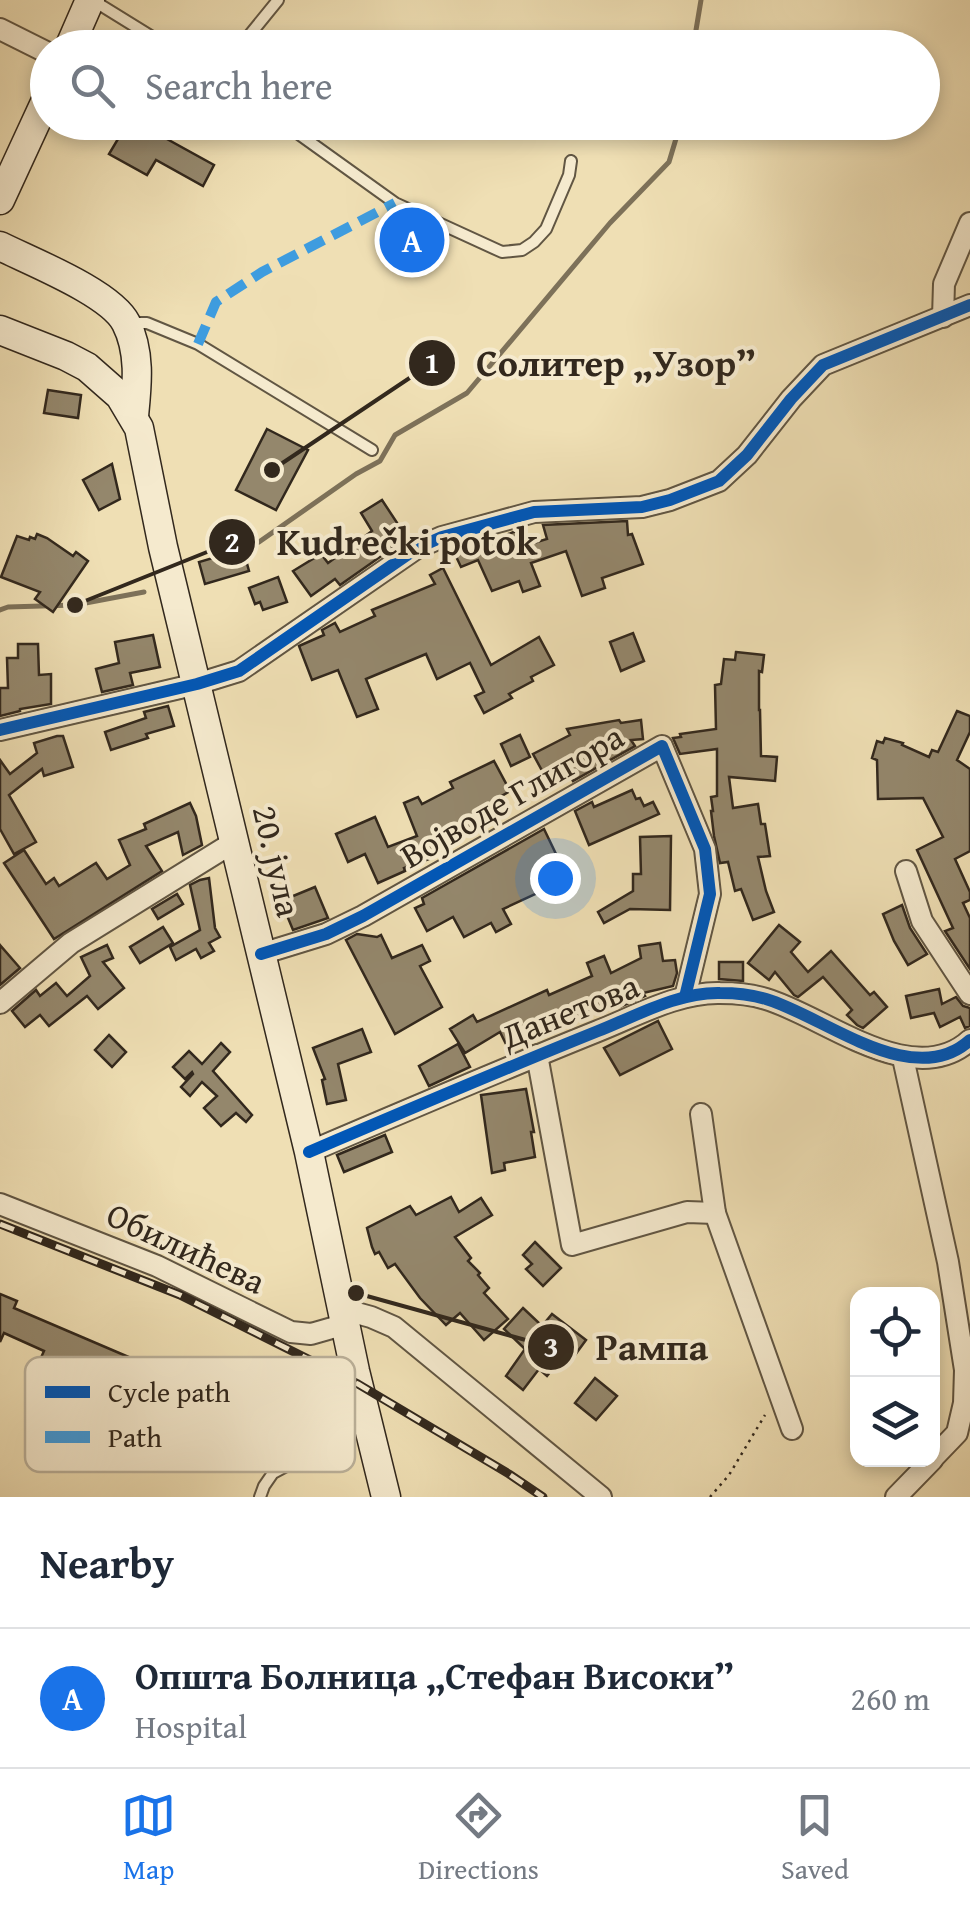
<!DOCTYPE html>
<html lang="en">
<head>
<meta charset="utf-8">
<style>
	body { margin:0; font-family:"Gentium Book Plus",serif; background:#f2f2f3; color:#1f2937 }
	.controls { position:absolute; right:30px; bottom:30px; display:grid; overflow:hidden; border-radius:20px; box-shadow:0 5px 15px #0003 }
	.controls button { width:90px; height:90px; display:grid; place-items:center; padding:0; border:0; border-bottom:2px solid #e0e1e3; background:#fff; color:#1f2937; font:50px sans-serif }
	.you { position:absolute; left:555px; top:878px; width:35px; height:35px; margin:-25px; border:8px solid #fff; border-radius:50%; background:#1a73e8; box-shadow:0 0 0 15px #1a73e833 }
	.badge { display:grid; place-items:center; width:65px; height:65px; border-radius:50%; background:#1a73e8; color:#fff; font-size:32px; font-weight:700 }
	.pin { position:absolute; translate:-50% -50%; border:5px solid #fff; box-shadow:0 2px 10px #0006 }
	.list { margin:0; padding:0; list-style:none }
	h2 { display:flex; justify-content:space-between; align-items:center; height:130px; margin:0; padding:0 40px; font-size:42px }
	h2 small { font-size:32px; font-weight:400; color:#747a83 }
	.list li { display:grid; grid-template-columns:65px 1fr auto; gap:30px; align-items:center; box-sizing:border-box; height:140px; padding:0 40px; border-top:2px solid #e0e1e3 }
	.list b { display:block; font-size:38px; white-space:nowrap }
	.list p { margin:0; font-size:32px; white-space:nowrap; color:#747a83 }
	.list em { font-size:32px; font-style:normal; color:#747a83 }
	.icon { flex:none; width:55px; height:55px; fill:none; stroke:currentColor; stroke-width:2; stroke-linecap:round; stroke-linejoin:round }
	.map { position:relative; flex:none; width:970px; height:1497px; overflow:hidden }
	.search { position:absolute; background:#fff; box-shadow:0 5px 15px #0003; left:30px; right:30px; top:30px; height:110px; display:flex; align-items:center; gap:25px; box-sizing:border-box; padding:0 35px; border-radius:55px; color:#747a83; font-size:38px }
	.sheet { height:270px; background:#fff }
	nav { display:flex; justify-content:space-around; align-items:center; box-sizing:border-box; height:140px; border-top:2px solid #e0e1e3; background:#fff; font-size:28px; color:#747a83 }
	nav a { display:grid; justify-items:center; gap:5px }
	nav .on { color:#1a73e8 }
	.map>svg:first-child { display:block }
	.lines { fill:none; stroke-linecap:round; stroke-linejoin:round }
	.stream { stroke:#7d7159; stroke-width:5 }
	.building { fill:#94876c; stroke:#32281d; stroke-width:2.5 }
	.lane-casing { stroke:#615643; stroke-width:14 }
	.street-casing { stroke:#615643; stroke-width:24 }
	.secondary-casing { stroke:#32281d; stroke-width:31 }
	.path { stroke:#32281d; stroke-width:2.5; stroke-dasharray:2.5 5; stroke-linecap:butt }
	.lane { stroke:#f5eace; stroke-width:10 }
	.street { stroke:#f5eace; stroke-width:20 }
	.secondary { stroke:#f5eace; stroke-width:28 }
	.rail-casing { stroke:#32281d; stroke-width:9 }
	.rail { stroke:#f5eace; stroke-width:5; stroke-dasharray:15; stroke-linecap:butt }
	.quiet { stroke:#3e9cdf; stroke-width:10; stroke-dasharray:20 10; stroke-linecap:butt }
	.cycleway-casing { stroke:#f5eace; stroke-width:19 }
	.cycleway { stroke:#0057b8; stroke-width:12 }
	.labels { text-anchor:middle; stroke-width:8; stroke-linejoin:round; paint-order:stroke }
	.street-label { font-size:35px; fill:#32281d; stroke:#f5eace }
	.key { fill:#f5eace; stroke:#bab099; stroke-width:2.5 }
	.key-label { font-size:28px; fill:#32281d }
	.leader { fill:none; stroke:#32281d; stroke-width:4 }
	.callout-dot { fill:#32281d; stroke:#f5eace; stroke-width:4 }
	.mark-label { font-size:30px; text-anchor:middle; font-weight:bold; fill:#fff }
	.callout-label { font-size:38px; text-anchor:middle; font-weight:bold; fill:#32281d; stroke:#f5eace; stroke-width:8; stroke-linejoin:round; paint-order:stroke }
</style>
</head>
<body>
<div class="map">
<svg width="970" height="1497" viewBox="0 0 970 1497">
	<rect width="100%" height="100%" fill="#efdfb4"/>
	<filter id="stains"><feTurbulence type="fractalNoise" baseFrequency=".002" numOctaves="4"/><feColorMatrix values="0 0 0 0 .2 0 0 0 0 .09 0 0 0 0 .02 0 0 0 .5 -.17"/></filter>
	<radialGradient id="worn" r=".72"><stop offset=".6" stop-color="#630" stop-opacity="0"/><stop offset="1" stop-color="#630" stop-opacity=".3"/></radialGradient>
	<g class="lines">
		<g class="stream">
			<path d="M 693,48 L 701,0"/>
			<path d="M 259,542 L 356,474 L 380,461 L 395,435 L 467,393 L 610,223 L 669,162 L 681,122"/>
			<path d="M 0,610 L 8,607 L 75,605 L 144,592"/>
		</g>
	</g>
	<g class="building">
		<path d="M 87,122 L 151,122 L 170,133 L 167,139 L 214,165 L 203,186 L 156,160 L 147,175 L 109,154 L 118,139 Z"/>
		<path d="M 48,390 L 81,395 L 78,418 L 44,413 Z"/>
		<path d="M 267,429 L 308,450 L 276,510 L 236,490 Z"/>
		<path d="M 112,464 L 120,499 L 99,510 L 83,480 Z"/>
		<path d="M 382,500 L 407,538 L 340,585 L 335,579 L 311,596 L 293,571 L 321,554 L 328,563 L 372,531 L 361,513 Z"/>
		<path d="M 627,521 L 628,535 L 632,534 L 643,564 L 602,578 L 605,588 L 582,596 L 566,551 L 531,563 L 540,586 L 523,592 L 519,581 L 492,591 L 478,560 L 461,567 L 452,548 L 466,545 L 469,550 L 516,531 L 521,547 L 547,539 L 543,525 Z"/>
		<path d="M 37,534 L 47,538 L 73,556 L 76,552 L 88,561 L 53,612 L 35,599 L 40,592 L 1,577 L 17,536 L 29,540 L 30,537 L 35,539 Z"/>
		<path d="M 243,549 L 249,571 L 205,584 L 199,562 Z"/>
		<path d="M 443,568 L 491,665 L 539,637 L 554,665 L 531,677 L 533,681 L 509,694 L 512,698 L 484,713 L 475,696 L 484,692 L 470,663 L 437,679 L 426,654 L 366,679 L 378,709 L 357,717 L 338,670 L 312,680 L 299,646 L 324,635 L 322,630 L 335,623 L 340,632 L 375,616 L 372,610 L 435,584 L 430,575 Z"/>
		<path d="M 278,577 L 287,602 L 263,610 L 260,602 L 255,604 L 249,588 Z"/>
		<path d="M 633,633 L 644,661 L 621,671 L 610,642 Z"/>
		<path d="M 153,635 L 160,667 L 130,673 L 133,685 L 102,692 L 96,669 L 119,663 L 115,642 Z"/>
		<path d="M 18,644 L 38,644 L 39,675 L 51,674 L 51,704 L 20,709 L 20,711 L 0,716 L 0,688 L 8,688 L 7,658 L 18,658 Z"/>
		<path d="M 736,652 L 764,655 L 762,672 L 759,671 L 759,710 L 760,710 L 761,756 L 777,757 L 775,781 L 729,777 L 733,808 L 758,804 L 761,824 L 765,824 L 770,856 L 758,857 L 766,891 L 774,912 L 753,920 L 741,889 L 735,891 L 728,862 L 720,863 L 714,836 L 711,811 L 713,811 L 711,797 L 717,796 L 717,749 L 680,754 L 673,738 L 681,737 L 680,734 L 716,729 L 715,685 L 721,684 L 724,659 L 735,660 Z"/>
		<path d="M 168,706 L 174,726 L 146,734 L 148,738 L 111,750 L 105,732 L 146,718 L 144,712 Z"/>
		<path d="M 957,711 L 970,716 L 970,732 L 957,760 L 970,769 L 970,851 L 955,859 L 970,892 L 970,900 L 963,903 L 970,918 L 970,969 L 945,931 L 953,928 L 917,850 L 943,837 L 923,798 L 878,799 L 877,760 L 872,758 L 877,741 L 883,743 L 885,738 L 903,743 L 902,745 L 929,757 L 932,750 L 938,752 Z"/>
		<path d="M 619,720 L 621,723 L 641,720 L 643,739 L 631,740 L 635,746 L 573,781 L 569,774 L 565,776 L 561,770 L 546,778 L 533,754 L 570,735 L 567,729 Z"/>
		<path d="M 520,735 L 530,757 L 511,766 L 501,744 Z"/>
		<path d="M 57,736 L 63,736 L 73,767 L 44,776 L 42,769 L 9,795 L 36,842 L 14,854 L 0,829 L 0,760 L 10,774 L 37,753 L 34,743 Z"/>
		<path d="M 494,761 L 510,791 L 500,797 L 503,803 L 481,814 L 485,821 L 445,841 L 447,845 L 427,852 L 429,859 L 404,868 L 405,871 L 378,883 L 365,854 L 348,862 L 336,834 L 375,817 L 388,847 L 417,836 L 404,803 L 418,797 L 422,804 L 453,788 L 450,782 Z"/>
		<path d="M 632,790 L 636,799 L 640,798 L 644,806 L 653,802 L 659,814 L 589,845 L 575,811 L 592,802 L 594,807 Z"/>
		<path d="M 190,803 L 196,816 L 202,845 L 183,855 L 178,832 L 146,846 L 162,871 L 54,939 L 4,863 L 24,850 L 46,884 L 54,878 L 59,886 L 96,863 L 107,879 L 130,865 L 119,840 L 146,829 L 144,824 Z"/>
		<path d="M 544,829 L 568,879 L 503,909 L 511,924 L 496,932 L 491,923 L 464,937 L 453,917 L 427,931 L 415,908 L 424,904 L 422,898 Z"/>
		<path d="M 671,836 L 670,910 L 630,909 L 604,923 L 598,912 L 633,891 L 633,874 L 641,874 L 640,837 Z"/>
		<path d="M 209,878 L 215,928 L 220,937 L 209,943 L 214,951 L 201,958 L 196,949 L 176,960 L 170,947 L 200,930 L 190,885 L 200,880 Z"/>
		<path d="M 315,887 L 328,918 L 293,930 L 281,901 Z"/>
		<path d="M 177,894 L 183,904 L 158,919 L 152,909 Z"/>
		<path d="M 902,905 L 910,928 L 927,954 L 908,965 L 894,941 L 883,914 Z"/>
		<path d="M 779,925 L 800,942 L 791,952 L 808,972 L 831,951 L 870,995 L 874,992 L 887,1007 L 863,1028 L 857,1025 L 847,1015 L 852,1010 L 823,977 L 798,997 L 794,995 L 775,972 L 769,980 L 748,963 Z"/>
		<path d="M 163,927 L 173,943 L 140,963 L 130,947 Z"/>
		<path d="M 357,934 L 377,937 L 381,935 L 392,958 L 422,945 L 430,961 L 420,966 L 442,1007 L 395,1034 L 346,940 Z"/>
		<path d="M 660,943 L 663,961 L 675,960 L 677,973 L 673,986 L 643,993 L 645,996 L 620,1007 L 617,1002 L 540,1033 L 539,1029 L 506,1044 L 500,1032 L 465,1053 L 450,1029 L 473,1015 L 477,1022 L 547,990 L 549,995 L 592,976 L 587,963 L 604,956 L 611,973 L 641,958 L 639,946 Z"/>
		<path d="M 0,945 L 20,968 L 0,985 Z"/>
		<path d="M 107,945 L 113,958 L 103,962 L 124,988 L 98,1009 L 87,996 L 49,1026 L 40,1015 L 25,1027 L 12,1011 L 36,990 L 40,996 L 56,983 L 67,996 L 90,976 L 81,957 Z"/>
		<path d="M 719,962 L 743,962 L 743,981 L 719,979 Z"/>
		<path d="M 939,989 L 942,1004 L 956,997 L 963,1006 L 970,1008 L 970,1026 L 965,1028 L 960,1017 L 940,1027 L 934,1013 L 911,1018 L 906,996 Z"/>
		<path d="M 658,1021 L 672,1049 L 620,1075 L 604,1048 Z"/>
		<path d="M 362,1029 L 371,1052 L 338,1064 L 346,1100 L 327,1104 L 322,1080 L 325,1079 L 313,1048 Z"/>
		<path d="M 109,1035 L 126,1052 L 112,1067 L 95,1050 Z"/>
		<path d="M 221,1043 L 230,1052 L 213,1071 L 252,1115 L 246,1122 L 236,1113 L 221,1126 L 204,1108 L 217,1096 L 202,1082 L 190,1096 L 181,1087 L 193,1074 L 192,1072 L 185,1079 L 173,1067 L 189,1051 L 202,1064 Z"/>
		<path d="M 458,1044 L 470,1067 L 429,1086 L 419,1066 Z"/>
		<path d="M 526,1089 L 534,1132 L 531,1132 L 535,1157 L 504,1163 L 505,1170 L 492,1173 L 481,1095 Z"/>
		<path d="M 385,1135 L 392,1152 L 344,1172 L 337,1155 Z"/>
		<path d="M 451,1197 L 459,1212 L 481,1198 L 492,1215 L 455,1237 L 471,1258 L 468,1261 L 480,1273 L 478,1275 L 489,1288 L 484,1293 L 508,1319 L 484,1340 L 460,1313 L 446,1325 L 420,1298 L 395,1264 L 388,1268 L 379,1252 L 375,1254 L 372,1247 L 367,1228 L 410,1206 L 416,1215 Z"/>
		<path d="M 535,1242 L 561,1268 L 543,1286 L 526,1269 L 532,1264 L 523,1255 Z"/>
		<path d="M 0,1294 L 17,1301 L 14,1308 L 152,1367 L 154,1362 L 172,1370 L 151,1418 L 133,1410 L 133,1406 L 126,1403 L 133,1389 L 98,1374 L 90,1394 L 70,1385 L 67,1392 L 54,1386 L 56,1380 L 35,1371 L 44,1351 L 4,1333 L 0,1342 Z"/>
		<path d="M 523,1308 L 542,1326 L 552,1314 L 586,1340 L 575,1355 L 566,1352 L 547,1376 L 539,1369 L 523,1390 L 506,1376 L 525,1349 L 504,1329 Z"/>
		<path d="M 595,1378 L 617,1396 L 596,1420 L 575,1403 Z"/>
	</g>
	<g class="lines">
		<g class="lane-casing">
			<g id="lane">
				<path d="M 94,1 L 170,48"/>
				<path d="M 239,48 L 278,0"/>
				<path d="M 282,122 L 395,203 L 502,252 L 522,250 L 534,242 L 546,229 L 569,175 L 571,161"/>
				<path d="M 127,323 L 147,323 L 198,344 L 372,450"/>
				<path d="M 260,1497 L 264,1486 L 273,1473 L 366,1423"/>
			</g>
		</g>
		<g class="street-casing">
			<g id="street">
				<path d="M 0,29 L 48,53"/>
				<path d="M 943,317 L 944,284 L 970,223"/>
				<path d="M 0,730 L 197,684 L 239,671 L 417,548 L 442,537 L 534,512 L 642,507 L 670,500 L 719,481 L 747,455 L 791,399 L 823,365 L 970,305"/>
				<path d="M 906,871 L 922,921 L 970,994"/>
				<path d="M 261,954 L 326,934 L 363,916 L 662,746 L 705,849 L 710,894 L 685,997"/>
				<path d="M 0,1003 L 71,943 L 234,842"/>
				<path d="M 537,1055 L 572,1245 L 687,1212 L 715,1213"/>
				<path d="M 903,1058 L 948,1262 L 965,1370 L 964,1403 L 957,1433 L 932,1459"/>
				<path d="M 701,1114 L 715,1213 L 792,1429"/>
				<path d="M 309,1152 C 405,1111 501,1070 598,1031 C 636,1016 678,992 720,993 C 734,993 753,995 766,999 C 824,1016 913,1092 970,1040"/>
				<path d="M 0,1204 L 157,1266 L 291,1332 L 311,1334 L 346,1324"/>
				<path d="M 342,1309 L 371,1317 L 394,1327 L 601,1497"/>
				<path d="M 896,1497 L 932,1460"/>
			</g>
		</g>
		<g class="secondary-casing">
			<g id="secondary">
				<path d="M 69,48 L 90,0"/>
				<path d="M 0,200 L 48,96"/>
				<path d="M 0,246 C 32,262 111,293 126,323 C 141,352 137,386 134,416"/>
				<path d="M 0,330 L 66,356 L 87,367 L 120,396 L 139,428 L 163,547 L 309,1152 L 355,1371 L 386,1497"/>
			</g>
		</g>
		<path class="path" d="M 710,1497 L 729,1475 L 765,1415"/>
		<use href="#lane" class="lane"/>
		<use href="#street" class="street"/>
		<use href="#secondary" class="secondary"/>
		<g class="rail-casing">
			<path id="rail" d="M 0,1224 L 180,1295 L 358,1384 L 509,1474 L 543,1497"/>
		</g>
		<use href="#rail" class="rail"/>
		<path class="quiet" d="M 198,344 L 216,302 L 262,272 L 395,203"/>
		<g class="cycleway-casing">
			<g id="cycleway">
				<path d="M 0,730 L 197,684 L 239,671 L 417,548 L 442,537 L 534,512 L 642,507 L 670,500 L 719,481 L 747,455 L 791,399 L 823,365 L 970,305"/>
				<path d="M 261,954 L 326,934 L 363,916 L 662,746 L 705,849 L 710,894 L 685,997"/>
				<path d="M 309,1152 C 405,1111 501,1070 598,1031 C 636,1016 678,992 720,993 C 734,993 753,995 766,999 C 824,1016 913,1092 970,1040"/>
			</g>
		</g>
		<use href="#cycleway" class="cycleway"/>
	</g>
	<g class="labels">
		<g class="street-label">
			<text transform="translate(512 796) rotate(-30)" y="12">Војводе Глигора</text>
			<text transform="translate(277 861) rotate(77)" y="12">20. јула</text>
			<text transform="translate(570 1011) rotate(-22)" y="12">Данетова</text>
			<text transform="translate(186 1248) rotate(25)" y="12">Обилићева</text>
		</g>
	</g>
	<rect x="25" y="1357" width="330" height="115" rx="15" class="key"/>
	<rect x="45" y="1386" width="45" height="12" fill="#0057b8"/>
	<rect x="45" y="1431" width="45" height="12" fill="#3e9cdf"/>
	<g class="key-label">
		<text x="108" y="1402">Cycle path</text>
		<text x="108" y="1447">Path</text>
	</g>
	<path class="leader" d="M272 470L432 363M75 605L232 542M356 1293L551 1347"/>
	<g class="callout-dot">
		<circle cx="272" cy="470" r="10"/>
		<circle cx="75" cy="605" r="10"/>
		<circle cx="356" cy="1293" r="10"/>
		<circle cx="432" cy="363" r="25"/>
		<circle cx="232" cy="542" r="25"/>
		<circle cx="551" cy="1347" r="25"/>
	</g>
	<g class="mark-label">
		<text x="432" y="373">1</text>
		<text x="232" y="552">2</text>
		<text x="551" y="1357">3</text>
	</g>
	<g class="callout-label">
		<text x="616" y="376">Солитер „Узор”</text>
		<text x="407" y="555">Kudrečki potok</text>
		<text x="652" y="1360">Рампа</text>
	</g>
	<rect width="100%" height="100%" filter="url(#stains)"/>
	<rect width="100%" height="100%" fill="url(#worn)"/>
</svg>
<div class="controls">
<button><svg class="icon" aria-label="locate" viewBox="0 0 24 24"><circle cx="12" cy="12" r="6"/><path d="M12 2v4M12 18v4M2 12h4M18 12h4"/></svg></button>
<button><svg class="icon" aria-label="layers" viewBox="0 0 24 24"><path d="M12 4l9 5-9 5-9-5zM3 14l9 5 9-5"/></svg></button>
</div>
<div class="you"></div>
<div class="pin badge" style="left:412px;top:240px">A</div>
<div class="search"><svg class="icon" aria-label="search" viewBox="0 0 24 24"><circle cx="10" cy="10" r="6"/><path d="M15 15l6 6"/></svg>Search here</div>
</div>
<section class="sheet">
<h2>Nearby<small></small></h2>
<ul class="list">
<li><span class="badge">A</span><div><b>Општа Болница „Стефан Високи”</b><p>Hospital</p></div><em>260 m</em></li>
</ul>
</section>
<nav>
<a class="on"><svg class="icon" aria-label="map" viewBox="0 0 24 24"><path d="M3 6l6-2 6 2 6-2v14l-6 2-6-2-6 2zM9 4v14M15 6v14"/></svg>Map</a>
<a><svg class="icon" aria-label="directions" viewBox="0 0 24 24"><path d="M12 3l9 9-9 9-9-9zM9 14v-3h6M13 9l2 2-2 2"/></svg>Directions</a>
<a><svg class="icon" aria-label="saved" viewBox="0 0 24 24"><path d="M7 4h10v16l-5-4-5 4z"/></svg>Saved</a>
</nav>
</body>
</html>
